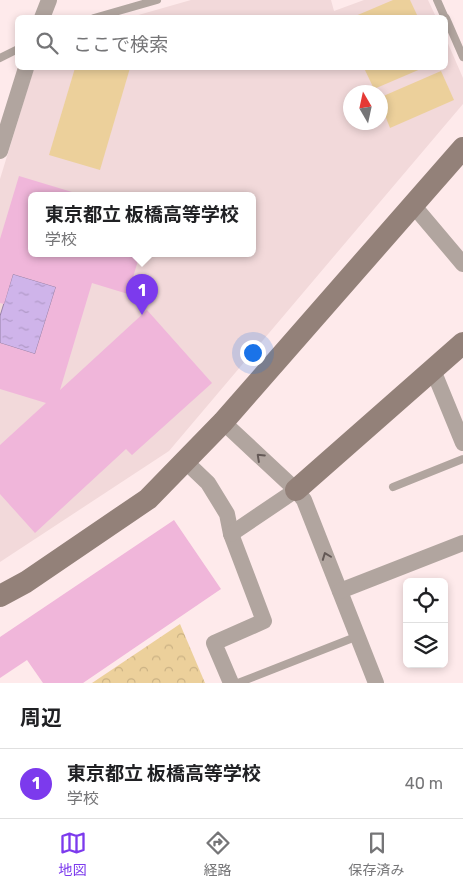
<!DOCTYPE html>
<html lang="ja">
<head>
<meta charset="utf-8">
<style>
	body { margin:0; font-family:Rubik,"Noto Sans JP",sans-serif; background:#f2f2f2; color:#202124 }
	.controls { position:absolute; right:15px; bottom:15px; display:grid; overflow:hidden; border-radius:8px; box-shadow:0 2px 8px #0003 }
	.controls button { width:45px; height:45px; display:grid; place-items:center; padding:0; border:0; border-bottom:1px solid #e0e0e0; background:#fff; color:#202124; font:25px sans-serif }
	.compass { position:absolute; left:343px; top:85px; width:45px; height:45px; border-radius:50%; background:#fff; box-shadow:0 2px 8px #0003; rotate:351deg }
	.you { position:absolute; left:252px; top:352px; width:18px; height:18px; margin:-12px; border:4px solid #fff; border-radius:50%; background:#1a73e8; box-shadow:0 0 0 8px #1a73e833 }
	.badge { display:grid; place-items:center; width:32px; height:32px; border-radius:50%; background:#7c3aed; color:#fff; font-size:16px; font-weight:700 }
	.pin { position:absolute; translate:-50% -41px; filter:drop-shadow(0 1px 2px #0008) }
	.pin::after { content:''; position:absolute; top:26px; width:18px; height:15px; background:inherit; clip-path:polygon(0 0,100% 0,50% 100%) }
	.popup { position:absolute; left:28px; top:192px; width:228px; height:65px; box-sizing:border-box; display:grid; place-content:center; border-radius:8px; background:#fff; filter:drop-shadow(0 1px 4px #0005); font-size:16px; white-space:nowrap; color:#757577 }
	.popup b { font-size:19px; color:#202124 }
	.popup::after { content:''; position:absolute; left:50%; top:100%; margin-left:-10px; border:10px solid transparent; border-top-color:#fff }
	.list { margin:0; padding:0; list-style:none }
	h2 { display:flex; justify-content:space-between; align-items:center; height:65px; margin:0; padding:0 20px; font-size:21px }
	h2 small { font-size:16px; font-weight:400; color:#757577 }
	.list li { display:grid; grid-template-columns:32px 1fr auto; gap:15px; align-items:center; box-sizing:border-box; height:70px; padding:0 20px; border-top:1px solid #e0e0e0 }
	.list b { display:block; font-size:19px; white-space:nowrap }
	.list p { margin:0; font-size:16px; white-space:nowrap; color:#757577 }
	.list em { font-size:16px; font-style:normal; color:#757577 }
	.icon { flex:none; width:28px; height:28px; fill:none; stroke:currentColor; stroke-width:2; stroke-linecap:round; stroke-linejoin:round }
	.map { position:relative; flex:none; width:463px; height:683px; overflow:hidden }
	.search { position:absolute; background:#fff; box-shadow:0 2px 8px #0003; left:15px; right:15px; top:15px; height:55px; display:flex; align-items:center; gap:12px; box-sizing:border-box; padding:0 18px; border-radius:8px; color:#757577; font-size:19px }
	.sheet { height:135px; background:#fff }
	nav { display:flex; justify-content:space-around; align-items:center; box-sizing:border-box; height:70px; border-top:1px solid #e0e0e0; background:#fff; font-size:14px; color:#757577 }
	nav a { display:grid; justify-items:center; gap:2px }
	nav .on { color:#7c3aed }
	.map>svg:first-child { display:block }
	.built { fill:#f2d9da; fill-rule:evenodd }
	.forest { fill:url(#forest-crowns) }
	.pitch { fill:#ecd09b }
	.water { fill:url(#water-ripples); stroke:#9882a8 }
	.building { fill:#f0b6da }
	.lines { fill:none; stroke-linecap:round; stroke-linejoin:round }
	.lane { stroke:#b1a59f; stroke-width:8 }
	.street { stroke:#b1a59f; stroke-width:16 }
	.secondary { stroke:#938179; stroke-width:22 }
	.oneway { stroke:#645956 }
</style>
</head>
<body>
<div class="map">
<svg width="463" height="683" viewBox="0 0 463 683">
	<defs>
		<pattern id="forest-crowns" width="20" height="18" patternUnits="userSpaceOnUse" patternTransform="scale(1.25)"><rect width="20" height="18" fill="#ecd09b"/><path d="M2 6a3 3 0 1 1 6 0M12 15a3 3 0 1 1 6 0" fill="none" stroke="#cab184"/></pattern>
		<pattern id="water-ripples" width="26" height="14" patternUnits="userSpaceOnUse" patternTransform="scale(1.25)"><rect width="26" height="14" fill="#cfb4ea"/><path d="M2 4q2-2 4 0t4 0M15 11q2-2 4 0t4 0" fill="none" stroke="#b19ac8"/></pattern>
	</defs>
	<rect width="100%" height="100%" fill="#feeaeb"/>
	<g class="built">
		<path d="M 191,0 L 331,0 L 334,11 L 364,0 L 428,0 L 436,17 L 128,18 Z"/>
		<path d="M 446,39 L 463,78 L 463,104 L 169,451 L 0,562 L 0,179 L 34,68 L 446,68 ZM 350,92 L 380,92 L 380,122 L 350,122 ZM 32,196 L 252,196 L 252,254 L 32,254 Z"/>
	</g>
	<path class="forest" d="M 180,624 L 205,683 L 92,683 Z"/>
	<g class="pitch">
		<path d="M 393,0 L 410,0 L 418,17 L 353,17 Z"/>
		<path d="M 75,68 L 130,68 L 100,170 L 49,155 Z"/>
		<path d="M 364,68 L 423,68 L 374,89 Z"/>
		<path d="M 441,71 L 454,100 L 390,128 L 381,105 L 381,97 Z"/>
	</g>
	<path class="water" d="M 13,274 L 56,287 L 35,354 L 0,343 L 0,316 Z"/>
	<g class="building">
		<path d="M 19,176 L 72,192 L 72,196 L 32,196 L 32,254 L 140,254 L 128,294 L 92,283 L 60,390 L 147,310 L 212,383 L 132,455 L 126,449 L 35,533 L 0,494 L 0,445 L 46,403 L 0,389 L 0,343 L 35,354 L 56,287 L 13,274 L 4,304 L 0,303 L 0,239 Z"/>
		<path d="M 174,520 L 221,589 L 83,683 L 43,683 L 27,660 L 0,678 L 0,637 Z"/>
	</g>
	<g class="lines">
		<g class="lane">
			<path d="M 437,0 L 445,18"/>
			<path d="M 94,18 L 157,0"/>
			<path d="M 446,18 L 463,57"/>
			<path d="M 0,58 L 18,49"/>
			<path d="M 393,487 L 463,459"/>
			<path d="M 238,683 L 358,636"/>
		</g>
		<g class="street">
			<path d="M 42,18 L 49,0"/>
			<path d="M 0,151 L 26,68"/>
			<path d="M 413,205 L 463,264"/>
			<path d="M 433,370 L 463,443"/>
			<path d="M 223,422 L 296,490 L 304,500 L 376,683"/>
			<path d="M 185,461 L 208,483 L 227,514 L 231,534 L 264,621 L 214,643 L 231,683"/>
			<path d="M 231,534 L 296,490"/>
			<path d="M 340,591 L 463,543"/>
		</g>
		<g class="secondary">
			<path d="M 296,490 L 463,343"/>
			<path d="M 0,596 L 26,582 L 148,499 L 223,422 L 463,148"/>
		</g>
	</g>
	<defs><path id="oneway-chevron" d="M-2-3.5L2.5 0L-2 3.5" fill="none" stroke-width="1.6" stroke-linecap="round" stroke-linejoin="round" transform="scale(1.25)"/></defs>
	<g class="oneway">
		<use href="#oneway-chevron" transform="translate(260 457) rotate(-137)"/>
		<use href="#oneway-chevron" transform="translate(326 556) rotate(-111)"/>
	</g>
</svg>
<div class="controls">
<button><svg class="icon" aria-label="locate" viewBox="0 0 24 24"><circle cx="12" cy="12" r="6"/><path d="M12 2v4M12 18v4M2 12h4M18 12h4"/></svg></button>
<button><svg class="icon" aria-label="layers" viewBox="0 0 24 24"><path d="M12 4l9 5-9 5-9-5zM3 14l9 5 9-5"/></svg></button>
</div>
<svg class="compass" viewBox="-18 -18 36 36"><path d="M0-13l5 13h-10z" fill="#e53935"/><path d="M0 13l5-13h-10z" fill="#757577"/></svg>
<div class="you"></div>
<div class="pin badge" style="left:142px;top:315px">1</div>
<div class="popup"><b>東京都立 板橋高等学校</b>学校</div>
<div class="search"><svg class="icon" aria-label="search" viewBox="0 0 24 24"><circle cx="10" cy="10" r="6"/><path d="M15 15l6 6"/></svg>ここで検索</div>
</div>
<section class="sheet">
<h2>周辺<small></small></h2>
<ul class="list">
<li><span class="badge">1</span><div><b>東京都立 板橋高等学校</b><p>学校</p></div><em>40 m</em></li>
</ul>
</section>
<nav>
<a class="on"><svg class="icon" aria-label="map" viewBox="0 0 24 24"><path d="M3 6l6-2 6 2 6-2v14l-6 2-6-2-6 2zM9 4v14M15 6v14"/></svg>地図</a>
<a><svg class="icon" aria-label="directions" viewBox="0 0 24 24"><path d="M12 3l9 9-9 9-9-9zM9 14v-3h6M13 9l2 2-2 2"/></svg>経路</a>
<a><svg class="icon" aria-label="saved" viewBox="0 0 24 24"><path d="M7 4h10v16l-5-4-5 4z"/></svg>保存済み</a>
</nav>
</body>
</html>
